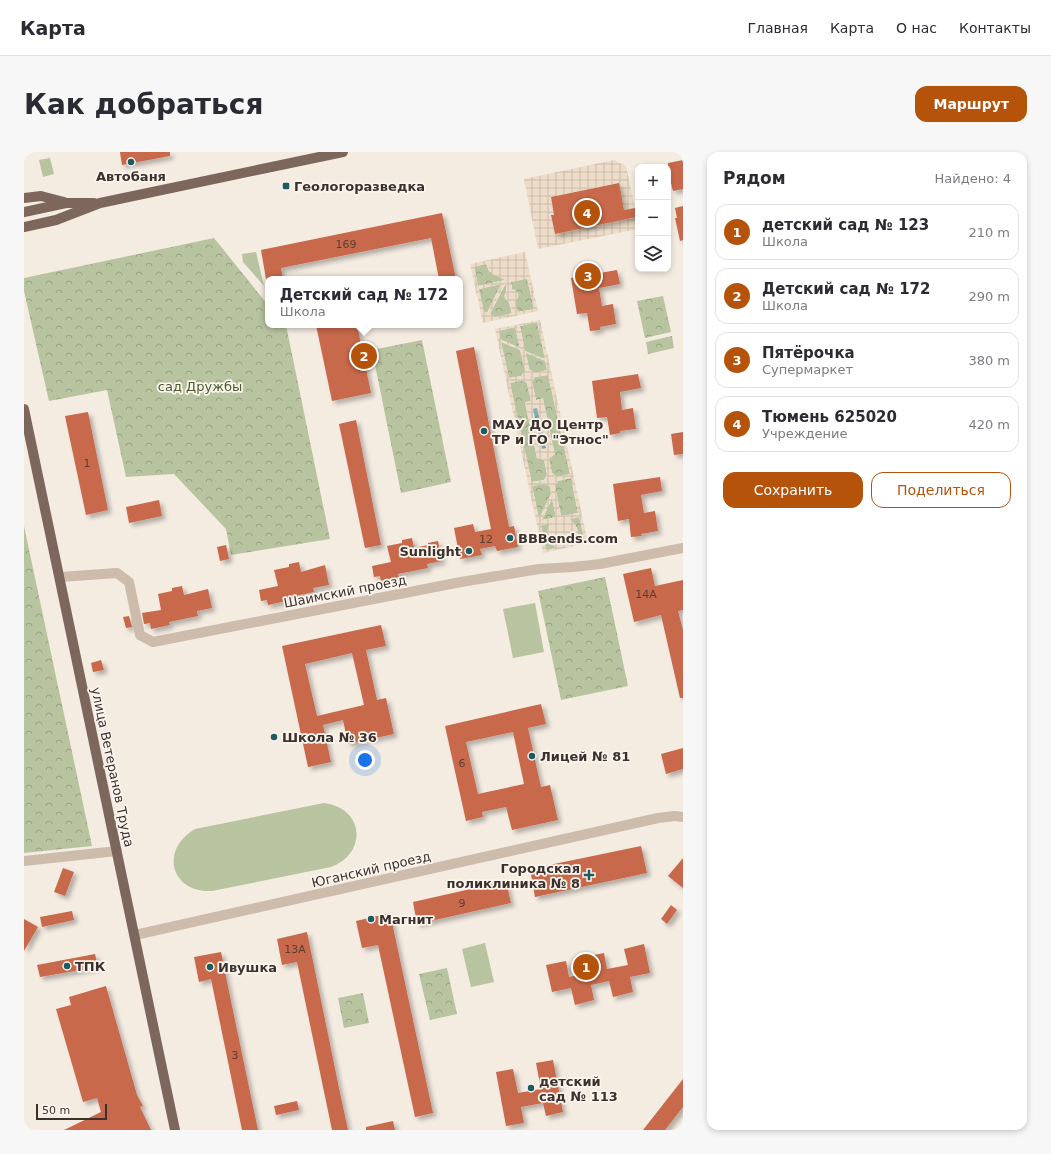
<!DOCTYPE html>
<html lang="ru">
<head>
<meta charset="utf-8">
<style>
	body { margin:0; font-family:"DejaVu Sans",sans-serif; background:#f7f7f7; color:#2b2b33 }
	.controls { position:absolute; right:12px; top:12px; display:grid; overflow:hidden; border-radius:8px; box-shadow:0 2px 6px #0003 }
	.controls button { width:36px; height:36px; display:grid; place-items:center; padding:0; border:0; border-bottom:1px solid #e1e1e2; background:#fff; color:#2b2b33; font:20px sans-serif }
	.scale { position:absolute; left:12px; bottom:10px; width:71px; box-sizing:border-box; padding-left:4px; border:2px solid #3b302b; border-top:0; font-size:11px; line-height:14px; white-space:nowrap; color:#3b302b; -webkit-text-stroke:3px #fbf5ee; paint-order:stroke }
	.you { position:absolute; left:341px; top:608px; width:14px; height:14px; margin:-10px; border:3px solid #fff; border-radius:50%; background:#1a73e8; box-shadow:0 0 0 6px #1a73e833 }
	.badge { display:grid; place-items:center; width:26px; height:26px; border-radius:50%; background:#b45309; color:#fff; font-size:13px; font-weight:700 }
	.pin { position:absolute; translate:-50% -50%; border:2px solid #fff; box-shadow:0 1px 4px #0006 }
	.popup { position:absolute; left:241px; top:124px; width:198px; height:52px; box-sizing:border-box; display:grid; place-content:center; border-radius:8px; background:#fff; filter:drop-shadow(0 1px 3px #0005); font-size:13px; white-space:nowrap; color:#7c7c81 }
	.popup b { font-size:15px; color:#2b2b33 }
	.popup::after { content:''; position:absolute; left:50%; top:100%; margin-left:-8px; border:8px solid transparent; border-top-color:#fff }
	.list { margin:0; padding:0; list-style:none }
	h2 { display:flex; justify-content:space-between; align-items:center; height:52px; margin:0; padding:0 16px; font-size:17px }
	h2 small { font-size:13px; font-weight:400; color:#7c7c81 }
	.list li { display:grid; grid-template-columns:26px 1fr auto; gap:12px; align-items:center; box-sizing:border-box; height:56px; margin:0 8px 8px; padding:0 8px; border:1px solid #e1e1e2; border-radius:12px }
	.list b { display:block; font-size:15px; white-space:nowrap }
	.list p { margin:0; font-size:13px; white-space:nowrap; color:#7c7c81 }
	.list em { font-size:13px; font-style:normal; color:#7c7c81 }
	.actions { display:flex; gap:8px; padding:12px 16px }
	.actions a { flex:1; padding:9px 0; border:1px solid #b45309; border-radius:12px; text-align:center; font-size:14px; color:#b45309 }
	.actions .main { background:#b45309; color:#fff }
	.icon { flex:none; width:22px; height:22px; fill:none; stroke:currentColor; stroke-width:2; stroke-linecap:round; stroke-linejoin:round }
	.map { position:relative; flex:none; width:659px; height:978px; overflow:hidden; border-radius:12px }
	header { display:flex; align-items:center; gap:24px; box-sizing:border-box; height:56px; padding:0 20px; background:#fff; border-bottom:1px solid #e1e1e2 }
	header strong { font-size:19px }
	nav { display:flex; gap:22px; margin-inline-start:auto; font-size:14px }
	.intro { display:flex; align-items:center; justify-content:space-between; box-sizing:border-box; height:96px; padding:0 24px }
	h1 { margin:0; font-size:28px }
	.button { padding:10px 18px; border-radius:12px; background:#b45309; color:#fff; font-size:14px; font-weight:700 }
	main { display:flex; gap:24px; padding:0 24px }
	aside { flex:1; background:#fff; border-radius:12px; box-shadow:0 2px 6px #0003 }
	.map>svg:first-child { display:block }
	.green { fill:#b8c4a0 }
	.forest { fill:url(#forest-crowns) }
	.plaza { fill:url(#plaza-grid); fill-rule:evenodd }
	.water { fill:url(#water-waves) }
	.building { fill:#c8694b; fill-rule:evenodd; filter:url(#shadow) }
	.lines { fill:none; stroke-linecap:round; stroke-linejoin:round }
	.minor { stroke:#cdbbac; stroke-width:10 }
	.major { stroke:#7d675c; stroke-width:10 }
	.poi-dot { fill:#1f5a5e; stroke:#fbf5ee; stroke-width:1.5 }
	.labels { text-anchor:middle; stroke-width:3.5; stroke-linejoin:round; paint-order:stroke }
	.number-label { font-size:11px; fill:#5e3e33 }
	.poi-label { font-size:13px; font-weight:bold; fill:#3b302b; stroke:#fbf5ee; text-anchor:start }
	.park-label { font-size:13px; fill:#4a5a2e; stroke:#fbf5ee }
	.street-label { font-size:13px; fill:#3b302b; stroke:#fbf5ee }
</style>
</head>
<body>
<header>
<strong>Карта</strong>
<nav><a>Главная</a><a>Карта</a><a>О нас</a><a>Контакты</a></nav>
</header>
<div class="intro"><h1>Как добраться</h1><a class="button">Маршрут</a></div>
<main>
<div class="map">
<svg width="659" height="978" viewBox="0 0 659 978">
	<defs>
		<pattern id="forest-crowns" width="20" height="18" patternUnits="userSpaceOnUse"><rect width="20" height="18" fill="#b8c4a0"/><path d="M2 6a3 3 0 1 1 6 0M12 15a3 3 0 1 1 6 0" fill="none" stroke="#97a083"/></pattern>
		<pattern id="plaza-grid" width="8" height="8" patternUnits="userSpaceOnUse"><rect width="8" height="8" fill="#ecdcc8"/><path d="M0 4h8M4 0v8" fill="none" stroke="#cbbdac"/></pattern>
		<pattern id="water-waves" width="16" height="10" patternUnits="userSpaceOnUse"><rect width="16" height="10" fill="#7fb0b2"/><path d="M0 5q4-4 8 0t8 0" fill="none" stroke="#699091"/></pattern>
		<filter id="shadow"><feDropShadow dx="3.5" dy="3.5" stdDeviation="2" flood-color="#0004"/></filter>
	</defs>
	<rect width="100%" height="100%" fill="#f4ebe1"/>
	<g class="green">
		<path d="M 26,6 L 30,22 L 19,25 L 15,8 Z"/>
		<path d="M 232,100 L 240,134 L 219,110 L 218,102 Z"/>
		<path d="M 511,451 L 520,500 L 489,506 L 479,457 Z"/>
		<path d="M 300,651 C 340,656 344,701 307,715 L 188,739 C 147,741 135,698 171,677 Z"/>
		<path d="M 461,791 L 470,830 L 447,835 L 438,797 Z"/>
	</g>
	<g class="forest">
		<path d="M 190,86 L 244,153 L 244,173 L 262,173 L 306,387 L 207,403 L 202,377 L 150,322 L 102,325 L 83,238 L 25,249 L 0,139 L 0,126 Z"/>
		<path d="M 462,112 L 465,119 L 481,128 L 454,134 L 450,114 Z"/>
		<path d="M 503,126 L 510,157 L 493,160 L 491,149 C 494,146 495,145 494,141 L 488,137 L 487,130 Z"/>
		<path d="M 482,131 L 482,139 L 488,162 L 471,165 L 466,162 Z"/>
		<path d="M 477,132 L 463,161 L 459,159 L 455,137 Z"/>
		<path d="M 639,144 L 647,180 L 621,186 L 613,149 Z"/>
		<path d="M 513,170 L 521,207 L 501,199 L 496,174 Z"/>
		<path d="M 491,175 L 496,196 L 476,187 L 475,179 Z"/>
		<path d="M 648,184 L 650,196 L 624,202 L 622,190 Z"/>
		<path d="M 398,188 L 427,330 L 377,341 L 348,198 Z"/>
		<path d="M 477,190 L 496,198 L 501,218 L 498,224 L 485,226 Z"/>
		<path d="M 502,201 L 521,209 L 523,218 L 511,221 L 505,217 Z"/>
		<path d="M 524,223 L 546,322 L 533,325 L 528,321 L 525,307 L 519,247 L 512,248 L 508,230 L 511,225 Z"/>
		<path d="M 499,228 L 503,231 L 507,249 L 501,251 L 513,306 L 520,308 L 523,322 L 520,328 L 507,330 L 486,231 Z"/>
		<path d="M 547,326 L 554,361 L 537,364 L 531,334 L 534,329 Z"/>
		<path d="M 521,331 L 526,335 L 527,342 L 515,367 L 508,334 Z"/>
		<path d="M 528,346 L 532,365 L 518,368 Z"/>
		<path d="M 555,365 L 561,390 L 550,392 C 557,383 554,373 545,367 Z"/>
		<path d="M 527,371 C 520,381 524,390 533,396 L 522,398 L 517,373 Z"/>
		<path d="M 0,374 L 68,694 L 0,701 Z"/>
		<path d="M 581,425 L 604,534 L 537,548 L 514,439 Z"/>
		<path d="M 423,816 L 433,862 L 406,868 L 395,822 Z"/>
		<path d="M 339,841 L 345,871 L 320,876 L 314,846 Z"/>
	</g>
	<g class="plaza">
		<path d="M 590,8 L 602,14 L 611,56 L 600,58 L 594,31 L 527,45 L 530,63 L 527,64 L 531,82 L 613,65 L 614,77 L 514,97 L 500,27 Z"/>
		<path d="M 501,100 L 514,159 L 459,171 L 446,112 ZM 462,112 L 468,122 L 481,128 L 454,134 L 450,115 ZM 503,127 L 510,157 L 494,160 L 491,149 L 494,146 L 494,143 L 492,138 L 488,137 L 487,130 ZM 481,131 L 483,138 L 480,144 L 482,149 L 486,150 L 488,161 L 471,165 L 466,162 ZM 477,132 L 463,161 L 460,159 L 455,137 Z"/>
		<path d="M 516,168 L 564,391 L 519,401 L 471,177 ZM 513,170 L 521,207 L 520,207 L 501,199 L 496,174 ZM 491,175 L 496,196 L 495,196 L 476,187 L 475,179 ZM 477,190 L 496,198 L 501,218 L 497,224 L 485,226 ZM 502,201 L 521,209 L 523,218 L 511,221 L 505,217 ZM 524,223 L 546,322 L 533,325 L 528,321 L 525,307 L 531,302 L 519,246 L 512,248 L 508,230 L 511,225 ZM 499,228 L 503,231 L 507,249 L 501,250 L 513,306 L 520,308 L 523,322 L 520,328 L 508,330 L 486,231 ZM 513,256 L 522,296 L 518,296 L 510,257 ZM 547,326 L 554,361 L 537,364 L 531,334 L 534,329 ZM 521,332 L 526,335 L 527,342 L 515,367 L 508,334 ZM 528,347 L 532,365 L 518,368 ZM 555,365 L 561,389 L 550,392 L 554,384 L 554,378 L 551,372 L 546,367 ZM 526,371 L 523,378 L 523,384 L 526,390 L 532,396 L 522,398 L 517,374 Z"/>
	</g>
	<path class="water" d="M 513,256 L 522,296 L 518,297 L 509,257 Z"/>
	<g class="building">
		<path d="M 96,0 L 146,0 L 146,4 L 98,13 Z"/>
		<path d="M 659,8 L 659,37 L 649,39 L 647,31 L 644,32 L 644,11 Z"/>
		<path d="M 595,31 L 600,58 L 611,56 L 613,65 L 531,82 L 527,63 L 530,63 L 527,45 Z"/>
		<path d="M 659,54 L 659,88 L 656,89 L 651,66 L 653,66 L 651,56 Z"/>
		<path d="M 418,61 L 432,127 L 415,127 L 407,86 L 257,116 L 259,127 L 242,127 L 237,98 Z"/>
		<path d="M 593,118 L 596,132 L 575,136 L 578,154 L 589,152 L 592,172 L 576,175 L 576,178 L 566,179 L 563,161 L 553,162 L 547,126 Z"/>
		<path d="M 292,173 L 333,173 L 347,241 L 308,249 Z"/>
		<path d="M 450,195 L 485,375 L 490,374 L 494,395 L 473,399 L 471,394 L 456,397 L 458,403 L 436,407 L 430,376 L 449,372 L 451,380 L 467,377 L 432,199 Z"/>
		<path d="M 614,222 L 617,236 L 596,240 L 598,258 L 609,256 L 612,277 L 596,279 L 596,281 L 586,283 L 583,265 L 573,266 L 568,229 Z"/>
		<path d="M 64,260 L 84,358 L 62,363 L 41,264 Z"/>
		<path d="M 332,268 L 357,393 L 341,396 L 315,272 Z"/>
		<path d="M 659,280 L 659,302 L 650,303 L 647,282 Z"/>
		<path d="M 636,325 L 638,339 L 617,343 L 620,361 L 631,359 L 634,379 L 617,382 L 618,384 L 607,385 L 605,367 L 594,369 L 589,332 Z"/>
		<path d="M 135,348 L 138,364 L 105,371 L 102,355 Z"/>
		<path d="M 388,386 L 390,396 L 404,393 L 404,391 L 414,389 L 418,409 L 403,412 L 404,416 L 374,422 L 375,425 L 357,429 L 356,424 L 350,425 L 348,414 L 367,410 L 363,394 L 378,391 L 378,388 Z"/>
		<path d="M 202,393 L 205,407 L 196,409 L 193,395 Z"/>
		<path d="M 275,410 L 277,420 L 301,413 L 305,433 L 289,436 L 290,440 L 262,446 L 262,449 L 244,453 L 243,448 L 237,449 L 235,438 L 254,434 L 250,418 L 265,415 L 265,412 Z"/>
		<path d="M 627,416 L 631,434 L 659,428 L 659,458 L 654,459 L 659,478 L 659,546 L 656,546 L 637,463 L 610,470 L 599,422 Z"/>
		<path d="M 158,434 L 160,443 L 184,437 L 188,456 L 173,459 L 174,464 L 145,470 L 146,473 L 127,477 L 126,471 L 120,472 L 118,461 L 137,458 L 134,442 L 148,439 L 148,436 Z"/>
		<path d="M 105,464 L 108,475 L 102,476 L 99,465 Z"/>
		<path d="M 357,473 L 362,494 L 342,498 L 353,548 L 362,546 L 370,582 L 324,592 L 319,568 L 299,573 L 307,610 L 284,615 L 258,494 ZM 328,501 L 340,553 L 293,564 L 281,512 Z"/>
		<path d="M 77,508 L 80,518 L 69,520 L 67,511 Z"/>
		<path d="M 517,552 L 522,572 L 504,576 L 517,635 L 526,633 L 534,668 L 488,678 L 482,655 L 458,660 L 459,665 L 442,669 L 421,574 ZM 489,580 L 500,632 L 454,642 L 442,590 Z"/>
		<path d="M 659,596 L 659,617 L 642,622 L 637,602 Z"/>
		<path d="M 617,694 L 623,721 L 511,745 L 506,717 Z"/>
		<path d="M 659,706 L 659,736 L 644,724 Z"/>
		<path d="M 39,716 L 50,720 L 41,744 L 30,740 Z"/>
		<path d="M 482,729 L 487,751 L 393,772 L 389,750 Z"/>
		<path d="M 647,753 L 653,758 L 643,772 L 637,767 Z"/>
		<path d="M 48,759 L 50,768 L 18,775 L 16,765 Z"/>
		<path d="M 366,761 L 409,961 L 391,965 L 354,793 L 338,796 L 332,769 Z"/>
		<path d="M 0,767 L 14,775 L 0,799 Z"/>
		<path d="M 283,780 L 315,936 L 324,978 L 308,978 L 273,810 L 258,813 L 253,787 Z"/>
		<path d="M 620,792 L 626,821 L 606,825 L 609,840 L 589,845 L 585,829 L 567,833 L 570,848 L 551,853 L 547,836 L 528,840 L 522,813 L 542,809 L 545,825 L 564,821 L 560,805 L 580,801 L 583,817 L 604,813 L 600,797 Z"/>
		<path d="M 197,800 L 208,854 L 234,978 L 218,978 L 187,827 L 175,830 L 170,805 Z"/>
		<path d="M 71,802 L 74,815 L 16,825 L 13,813 Z"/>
		<path d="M 82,834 L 113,943 L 119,954 L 116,955 L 127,978 L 40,978 L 77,960 L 73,946 L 59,950 L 32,857 L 47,853 L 45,845 Z"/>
		<path d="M 529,908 L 539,960 L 522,964 L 519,951 L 497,955 L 500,971 L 482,974 L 472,920 L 489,917 L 494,941 L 517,937 L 512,911 Z"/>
		<path d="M 659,927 L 659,955 L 641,978 L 619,978 Z"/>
		<path d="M 273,949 L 275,958 L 252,963 L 250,954 Z"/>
		<path d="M 369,969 L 371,978 L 342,978 L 342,975 Z"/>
	</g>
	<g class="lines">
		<g class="minor">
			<path d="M 36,425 L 93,421 L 105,430 L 116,483 L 129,490 L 437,430 L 515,417 L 549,415 L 576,412 L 659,396"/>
			<path d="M 0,709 L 93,699"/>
			<path d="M 111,783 L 634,666 L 651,664 L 659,665"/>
		</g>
		<g class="major">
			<path d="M 0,46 L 17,44 L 40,50"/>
			<path d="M 0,60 L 42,51 L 70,51"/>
			<path d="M 0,75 L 32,68 L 76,51 L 319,0"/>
			<path d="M 0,257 L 151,978"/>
		</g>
	</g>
	<g class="poi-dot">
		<circle cx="107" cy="10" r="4"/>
		<rect x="258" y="30" width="8" height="8" rx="2"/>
		<circle cx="460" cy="279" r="4"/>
		<circle cx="486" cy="386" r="4"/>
		<circle cx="445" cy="399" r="4"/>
		<circle cx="250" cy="585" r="4"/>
		<circle cx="508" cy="604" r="4"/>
		<path d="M563 717h4v4h4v4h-4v4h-4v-4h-4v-4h4z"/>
		<circle cx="347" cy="767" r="4"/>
		<circle cx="43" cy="814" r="4"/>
		<circle cx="186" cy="815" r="4"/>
		<circle cx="507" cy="936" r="4"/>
	</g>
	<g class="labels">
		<g class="number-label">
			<text x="322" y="96">169</text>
			<text x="63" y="315">1</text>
			<text x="462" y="391">12</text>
			<text x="622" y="446">14А</text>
			<text x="438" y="615">6</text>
			<text x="438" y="755">9</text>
			<text x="271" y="801">13А</text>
			<text x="211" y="907">3</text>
		</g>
		<g class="poi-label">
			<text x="107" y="29" text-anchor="middle">Автобаня</text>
			<text x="270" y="39">Геологоразведка</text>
			<text x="468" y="277">МАУ ДО Центр<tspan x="468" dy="15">ТР и ГО "Этнос"</tspan></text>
			<text x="494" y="391">BBBends.com</text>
			<text x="437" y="404" text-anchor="end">Sunlight</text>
			<text x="258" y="590">Школа № 36</text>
			<text x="516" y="609">Лицей № 81</text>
			<text x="556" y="721" text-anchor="end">Городская<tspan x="556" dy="15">поликлиника № 8</tspan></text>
			<text x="355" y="772">Магнит</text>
			<text x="51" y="819">ТПК</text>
			<text x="194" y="820">Ивушка</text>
			<text x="515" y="934">детский<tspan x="515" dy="15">сад № 113</tspan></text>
		</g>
		<g class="park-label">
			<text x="176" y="239">сад Дружбы</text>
		</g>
		<g class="street-label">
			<text transform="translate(321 439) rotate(-11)" y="5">Шаимский проезд</text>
			<text transform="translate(89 615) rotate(78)" y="5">улица Ветеранов Труда</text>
			<text transform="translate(347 717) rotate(-13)" y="5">Юганский проезд</text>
		</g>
	</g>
</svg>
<div class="controls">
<button>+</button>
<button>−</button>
<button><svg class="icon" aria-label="layers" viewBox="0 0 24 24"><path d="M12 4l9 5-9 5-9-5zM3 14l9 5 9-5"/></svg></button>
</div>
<div class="scale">50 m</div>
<div class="you"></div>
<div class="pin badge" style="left:562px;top:815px">1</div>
<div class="pin badge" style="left:340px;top:204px">2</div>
<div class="popup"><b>Детский сад № 172</b>Школа</div>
<div class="pin badge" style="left:564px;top:124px">3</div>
<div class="pin badge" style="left:563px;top:61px">4</div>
</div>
<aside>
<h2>Рядом<small>Найдено: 4</small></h2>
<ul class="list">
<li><span class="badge">1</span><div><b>детский сад № 123</b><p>Школа</p></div><em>210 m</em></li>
<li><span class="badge">2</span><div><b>Детский сад № 172</b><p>Школа</p></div><em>290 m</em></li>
<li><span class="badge">3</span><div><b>Пятёрочка</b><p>Супермаркет</p></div><em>380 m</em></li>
<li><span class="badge">4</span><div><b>Тюмень 625020</b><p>Учреждение</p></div><em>420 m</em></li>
</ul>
<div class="actions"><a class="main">Сохранить</a><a>Поделиться</a></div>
</aside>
</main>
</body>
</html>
